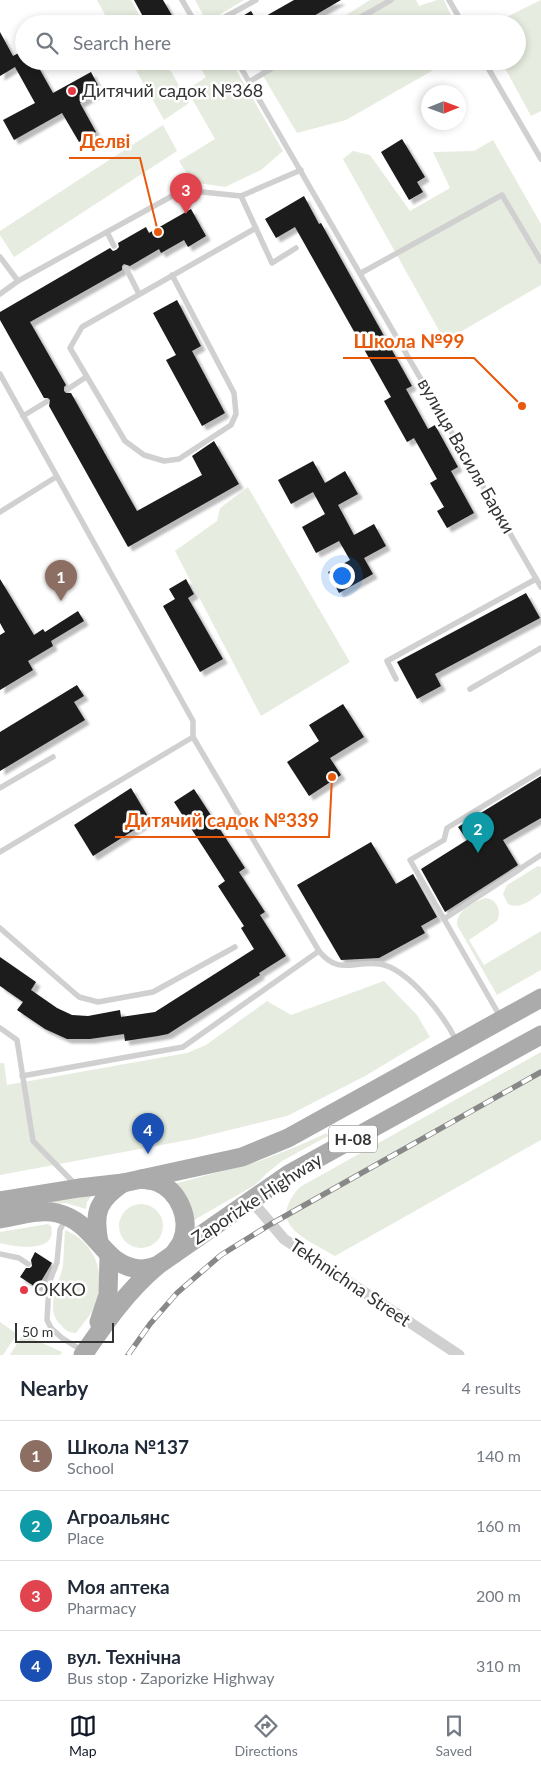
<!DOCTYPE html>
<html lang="en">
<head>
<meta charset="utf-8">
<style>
	body { margin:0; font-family:Lato,sans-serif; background:#f2f2f3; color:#1f2937 }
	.compass { position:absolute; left:421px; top:85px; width:45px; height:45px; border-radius:50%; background:#fff; box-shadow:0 2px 8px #0003; rotate:89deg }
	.scale { position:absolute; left:15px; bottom:12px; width:99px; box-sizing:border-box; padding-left:5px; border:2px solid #333; border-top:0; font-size:14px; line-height:18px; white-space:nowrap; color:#333; -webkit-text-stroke:4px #fff; paint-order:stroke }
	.you { position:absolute; left:341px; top:575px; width:18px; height:18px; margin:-12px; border:4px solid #fff; border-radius:50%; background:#1a73e8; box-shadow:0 0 0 8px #1a73e833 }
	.badge { display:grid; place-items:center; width:32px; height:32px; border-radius:50%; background:#111827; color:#fff; font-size:16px; font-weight:700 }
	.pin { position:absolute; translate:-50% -41px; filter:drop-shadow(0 1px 2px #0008) }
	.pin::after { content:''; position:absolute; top:26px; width:18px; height:15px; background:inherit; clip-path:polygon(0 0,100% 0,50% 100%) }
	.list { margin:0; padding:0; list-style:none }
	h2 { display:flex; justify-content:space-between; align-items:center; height:65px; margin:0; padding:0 20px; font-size:21px }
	h2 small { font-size:16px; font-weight:400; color:#747a83 }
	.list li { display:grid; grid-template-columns:32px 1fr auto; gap:15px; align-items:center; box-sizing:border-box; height:70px; padding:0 20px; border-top:1px solid #e0e1e3 }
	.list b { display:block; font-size:19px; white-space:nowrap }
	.list p { margin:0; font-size:16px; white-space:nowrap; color:#747a83 }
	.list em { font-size:16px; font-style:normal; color:#747a83 }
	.icon { flex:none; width:28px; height:28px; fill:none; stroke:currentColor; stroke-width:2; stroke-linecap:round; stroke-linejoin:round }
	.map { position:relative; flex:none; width:541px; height:1355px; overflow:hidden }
	.search { position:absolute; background:#fff; box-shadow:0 2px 8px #0003; left:15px; right:15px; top:15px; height:55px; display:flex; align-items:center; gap:12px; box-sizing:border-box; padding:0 18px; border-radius:28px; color:#747a83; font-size:19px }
	.sheet { height:345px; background:#fff }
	nav { display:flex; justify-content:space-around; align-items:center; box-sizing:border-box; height:70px; border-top:1px solid #e0e1e3; background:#fff; font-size:14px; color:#747a83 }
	nav a { display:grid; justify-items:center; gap:2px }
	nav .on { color:#111827 }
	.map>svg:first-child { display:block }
	.green { fill:#e6ecdf }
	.building { fill:#1a1a1a; filter:url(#shadow) }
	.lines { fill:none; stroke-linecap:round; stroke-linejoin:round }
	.lane { stroke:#d0d0d0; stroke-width:5.5 }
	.street { stroke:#d0d0d0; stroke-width:11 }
	.primary { stroke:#ababab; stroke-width:19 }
	.rail-casing { stroke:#888; stroke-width:5.5 }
	.rail { stroke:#fff; stroke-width:4; stroke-dasharray:11; stroke-linecap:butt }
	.poi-dot { fill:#e63946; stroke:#fff; stroke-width:2 }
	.labels { text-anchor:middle; stroke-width:5; stroke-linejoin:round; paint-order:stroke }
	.shield { fill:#fff; stroke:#707070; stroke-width:1 }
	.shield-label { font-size:16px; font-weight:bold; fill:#333 }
	.poi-label { font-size:18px; fill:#333; stroke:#fff; text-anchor:start }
	.street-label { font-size:18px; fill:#333; stroke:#fff }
	.leader { fill:none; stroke:#e8590c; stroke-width:2 }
	.callout-dot { fill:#e8590c; stroke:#fff; stroke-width:2 }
	.callout-label { font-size:19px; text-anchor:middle; font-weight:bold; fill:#e8590c; stroke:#fff; stroke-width:5; stroke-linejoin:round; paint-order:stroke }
</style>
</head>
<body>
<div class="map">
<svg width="541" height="1355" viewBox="0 0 541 1355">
	<defs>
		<filter id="shadow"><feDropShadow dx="4.5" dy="4.5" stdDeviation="1" flood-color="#0004"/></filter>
	</defs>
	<rect width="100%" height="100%" fill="#fff"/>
	<g class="green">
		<path d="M 97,0 L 131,0 L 144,24 L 110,24 Z"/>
		<path d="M 195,0 L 244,0 L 207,22 Z"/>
		<path d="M 370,0 L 416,0 L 419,6 L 437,0 L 444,0 L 455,24 L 332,24 Z"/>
		<path d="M 541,0 L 541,111 L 531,116 L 501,61 L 517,61 L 517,24 L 492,24 Z"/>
		<path d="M 131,61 L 165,61 L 189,103 L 164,120 Z"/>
		<path d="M 196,61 L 231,61 L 283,151 L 261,170 L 225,187 L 192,182 L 179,161 L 215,139 L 187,90 L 206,77 Z"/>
		<path d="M 271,61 L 449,61 L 346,120 L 297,133 L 259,69 Z"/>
		<path d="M 163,125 L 177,151 L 14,257 L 0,235 L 0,231 Z"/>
		<path d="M 493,140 L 541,224 L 541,285 L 445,341 L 343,159 L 353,151 L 370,155 L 410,211 L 450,188 L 433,152 L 474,151 Z"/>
		<path d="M 248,487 L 350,662 L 261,716 L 175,551 L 217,521 L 220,508 Z"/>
		<path d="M 538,866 L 541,867 L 541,893 C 531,900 520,910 508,904 L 503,894 L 507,885 Z"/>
		<path d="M 485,898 C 497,899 502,911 497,921 L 469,940 L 484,965 L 541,931 L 541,970 L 497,995 L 457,925 C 456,911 474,902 485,898 Z"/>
		<path d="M 384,981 L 417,1015 L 430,1037 L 365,1076 L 287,1116 L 193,1139 L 0,1175 L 0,1063 L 4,1063 L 7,1085 L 187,1053 L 206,1045 L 267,1001 L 291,1015 Z"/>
		<path d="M 541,1052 L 541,1140 L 335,1256 C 305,1238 265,1225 300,1187 Z"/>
		<path d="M 327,1133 L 328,1136 L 282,1161 L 267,1173 L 255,1185 L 194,1220 L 174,1184 L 257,1162 L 298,1146 Z"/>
		<path d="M 93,1194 L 87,1202 L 86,1209 L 66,1203 L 48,1205 L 47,1201 Z"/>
		<circle cx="141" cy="1226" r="22"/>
		<path d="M 48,1224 L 51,1226 C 58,1254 15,1247 0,1243 L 0,1232 Z"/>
		<path d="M 65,1230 C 94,1242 105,1270 97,1300 C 95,1311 83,1323 76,1333 C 69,1333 65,1330 60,1324 C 44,1308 60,1284 63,1265 C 64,1254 64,1242 65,1230 Z"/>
		<path d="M 0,1322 L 17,1334 L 3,1355 L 0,1355 Z"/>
		<path d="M 23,1334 L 62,1352 L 60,1355 L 10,1355 Z"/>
	</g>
	<g class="building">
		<path d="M 134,0 L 163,0 L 177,24 L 147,24 Z"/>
		<path d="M 294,0 L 341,0 L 300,24 L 229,24 L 251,11 L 257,21 Z"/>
		<path d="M 0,32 L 13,56 L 24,50 L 24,61 L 35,61 L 53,93 L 91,72 L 101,91 L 80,103 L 96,132 L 79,142 L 62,113 L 14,140 L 3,120 L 35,103 L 15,67 L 0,76 Z"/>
		<path d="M 402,139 L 425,177 L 417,182 L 423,192 L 409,200 L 381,152 Z"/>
		<path d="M 304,196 L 319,224 L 321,223 L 412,386 L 406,389 L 428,429 L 435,425 L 458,467 L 451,471 L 474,513 L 447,528 L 437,511 L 444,507 L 430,483 L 437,479 L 414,438 L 407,442 L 384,401 L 391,397 L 295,227 L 276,238 L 265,219 Z"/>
		<path d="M 191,209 L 206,236 L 188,247 L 184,240 L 161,253 L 159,249 L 130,266 L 124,264 L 122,266 L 122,270 L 30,322 L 66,385 L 64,387 L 64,391 L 66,393 L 71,393 L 137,511 L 202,475 L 192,456 L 214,441 L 239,484 L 128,547 L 49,406 L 50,400 L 48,398 L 44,398 L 0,320 L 0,312 L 110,248 L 113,251 L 116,250 L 119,247 L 118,243 L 146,227 L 149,233 Z"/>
		<path d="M 177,300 L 201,346 L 192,351 L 225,413 L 202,426 L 166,360 L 176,355 L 153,313 Z"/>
		<path d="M 313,461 L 325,483 L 345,471 L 358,494 L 338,505 L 354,535 L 374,524 L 386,546 L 364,558 L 373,574 L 339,593 L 328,572 L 350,560 L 339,541 L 316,553 L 302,527 L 325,514 L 313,492 L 291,504 L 278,480 Z"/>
		<path d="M 0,579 L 34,635 L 43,629 L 45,632 L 78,611 L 84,621 L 51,641 L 53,646 L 28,661 L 33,670 L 0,690 L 0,635 L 5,632 L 0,623 Z"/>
		<path d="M 186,579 L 194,594 L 188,598 L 223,659 L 200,672 L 163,606 L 175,599 L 169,589 Z"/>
		<path d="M 526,593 L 540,618 L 435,674 L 441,686 L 417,699 L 397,662 Z"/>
		<path d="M 77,685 L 84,696 L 74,702 L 85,720 L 0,771 L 0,732 Z"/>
		<path d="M 343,704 L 364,737 L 330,758 L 341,775 L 309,796 L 287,762 L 319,741 L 309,725 Z"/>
		<path d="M 541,776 L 541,818 L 503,840 L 518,865 L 445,912 L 421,869 L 467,840 L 458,827 Z"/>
		<path d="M 131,788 L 150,820 L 93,856 L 74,825 Z"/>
		<path d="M 194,789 L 245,868 L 239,872 L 265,912 L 260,915 L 286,956 L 259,973 L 260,975 L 168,1034 L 158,1036 L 125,1041 L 124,1034 L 90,1039 L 67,1039 L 45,1029 L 17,1010 L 23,1002 L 0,986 L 0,957 L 36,982 L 31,990 L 57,1008 L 72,1015 L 88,1016 L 120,1010 L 121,1017 L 155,1012 L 254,949 L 241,928 L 244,926 L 218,886 L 225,881 L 174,802 Z"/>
		<path d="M 371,842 L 396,884 L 413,874 L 437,917 L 421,926 L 425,933 L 379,958 L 341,960 L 297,885 Z"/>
		<path d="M 35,1252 L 52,1263 L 37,1288 L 20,1277 L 26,1268 L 30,1268 L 32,1266 L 31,1260 Z"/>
	</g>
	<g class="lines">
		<g class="lane">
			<path d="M 182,0 L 196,24"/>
			<path d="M 449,0 L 463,24"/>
			<path d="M 224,24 L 225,17 L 256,0"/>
			<path d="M 349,24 L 391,0"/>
			<path d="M 237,61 L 541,587"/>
			<path d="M 484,61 L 541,159"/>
			<path d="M 249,82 L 284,61"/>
			<path d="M 241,196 L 272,263 L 296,248"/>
			<path d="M 107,232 L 114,246"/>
			<path d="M 0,257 L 18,281 L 0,294"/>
			<path d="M 126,268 L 139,294"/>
			<path d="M 361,273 L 502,195 L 541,261"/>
			<path d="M 172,275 L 234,393 L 236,414 L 231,425 L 179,459 L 164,461 L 144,455 L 125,441 L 70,348 L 82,327 L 256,228"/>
			<path d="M 18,281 L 183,190 L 241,196 L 301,170"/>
			<path d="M 0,374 L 193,721 L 193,737 L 319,951 C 339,976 354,960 380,964 C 409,969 445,1017 457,1042"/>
			<path d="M 68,389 L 86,377"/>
			<path d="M 23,416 L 46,402"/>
			<path d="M 0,512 L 56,477"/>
			<path d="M 396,679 L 387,661 L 536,579"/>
			<path d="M 470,689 L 541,648"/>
			<path d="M 0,788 L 53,757"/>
			<path d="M 0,852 L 193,737"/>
			<path d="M 444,919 L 541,855"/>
			<path d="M 0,928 L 79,997 L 98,1002 L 153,992 L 235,947"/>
			<path d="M 501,1018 L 410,860 L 444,840 L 447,828 L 541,771"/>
			<path d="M 0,1028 L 17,1040 L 33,1141 L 75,1184"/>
			<path d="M 22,1076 L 183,1047 L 319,951"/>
			<path d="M 66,1218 L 60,1230 L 57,1262 L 49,1283 L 47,1320 L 51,1328 L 62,1338 L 83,1351"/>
			<path d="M 0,1254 L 19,1258 L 28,1264"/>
		</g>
		<path class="street" d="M 251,1200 L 284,1239 L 459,1355"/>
		<g class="primary">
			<path d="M 141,1179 C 146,1180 152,1180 157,1182 C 179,1191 191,1219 182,1241 C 180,1246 176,1250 174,1254"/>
			<path d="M 0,1201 L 79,1188 L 123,1183 L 242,1157 L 288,1138 L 541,998"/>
			<path d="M 0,1219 C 18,1216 39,1209 57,1213 C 98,1223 101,1266 140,1269 C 146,1269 153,1267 158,1265 L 289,1174 L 541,1035"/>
			<path d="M 99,1242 C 93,1212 98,1200 123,1183"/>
			<path d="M 99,1322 L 108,1295 L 109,1257"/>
			<path d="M 83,1355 C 105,1323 127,1291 157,1266"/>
		</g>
		<g class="rail-casing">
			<path id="rail" d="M 128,1355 L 150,1324 L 177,1293 L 221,1255 L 271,1224 L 541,1072"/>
		</g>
		<use href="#rail" class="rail"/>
	</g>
	<g class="poi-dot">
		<circle cx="72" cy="91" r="5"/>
		<circle cx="24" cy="1290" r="5"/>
	</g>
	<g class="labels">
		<rect class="shield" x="329" y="1125.5" width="48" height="27" rx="4"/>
		<g class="shield-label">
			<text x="353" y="1145">Н-08</text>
		</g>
		<g class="poi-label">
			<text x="82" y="97">Дитячий садок №368</text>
			<text x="34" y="1296">OKKO</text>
		</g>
		<g class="street-label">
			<text transform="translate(466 456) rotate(60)" y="6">вулиця Василя Барки</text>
			<text transform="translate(257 1199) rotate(-33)" y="6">Zaporizke Highway</text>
			<text transform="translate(350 1283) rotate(34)" y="6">Tekhnichna Street</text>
		</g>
	</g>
	<path class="leader" d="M158 232L140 158H69M522 406L474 358H343M332 777L329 837H115"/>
	<g class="callout-dot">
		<circle cx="158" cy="232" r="5"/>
		<circle cx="522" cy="406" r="5"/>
		<circle cx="332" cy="777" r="5"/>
	</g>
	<g class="callout-label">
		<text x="105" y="148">Делві</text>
		<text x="409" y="348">Школа №99</text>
		<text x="222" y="827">Дитячий садок №339</text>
	</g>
</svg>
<svg class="compass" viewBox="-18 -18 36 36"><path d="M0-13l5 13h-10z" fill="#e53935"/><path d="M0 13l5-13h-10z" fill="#747a83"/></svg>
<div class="scale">50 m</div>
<div class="you"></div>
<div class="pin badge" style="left:61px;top:601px;background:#8d6e63">1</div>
<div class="pin badge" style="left:478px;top:853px;background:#0f9aa8">2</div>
<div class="pin badge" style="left:186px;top:214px;background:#e0444e">3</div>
<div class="pin badge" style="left:148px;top:1154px;background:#1a4fb4">4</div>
<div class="search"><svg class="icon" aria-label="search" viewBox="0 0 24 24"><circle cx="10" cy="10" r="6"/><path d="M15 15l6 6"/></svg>Search here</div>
</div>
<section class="sheet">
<h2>Nearby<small>4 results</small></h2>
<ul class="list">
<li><span class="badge" style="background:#8d6e63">1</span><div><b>Школа №137</b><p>School</p></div><em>140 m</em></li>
<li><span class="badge" style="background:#0f9aa8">2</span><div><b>Агроальянс</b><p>Place</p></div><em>160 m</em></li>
<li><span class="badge" style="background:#e0444e">3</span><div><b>Моя аптека</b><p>Pharmacy</p></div><em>200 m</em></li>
<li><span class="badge" style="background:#1a4fb4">4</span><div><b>вул. Технічна</b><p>Bus stop · Zaporizke Highway</p></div><em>310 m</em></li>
</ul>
</section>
<nav>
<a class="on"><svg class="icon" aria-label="map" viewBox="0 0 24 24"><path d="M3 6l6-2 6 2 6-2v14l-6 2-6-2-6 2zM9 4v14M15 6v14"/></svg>Map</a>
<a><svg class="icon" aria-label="directions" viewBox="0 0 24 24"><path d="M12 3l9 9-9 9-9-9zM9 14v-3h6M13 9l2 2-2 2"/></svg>Directions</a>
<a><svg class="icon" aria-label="saved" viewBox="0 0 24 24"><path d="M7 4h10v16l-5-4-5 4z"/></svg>Saved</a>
</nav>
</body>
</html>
